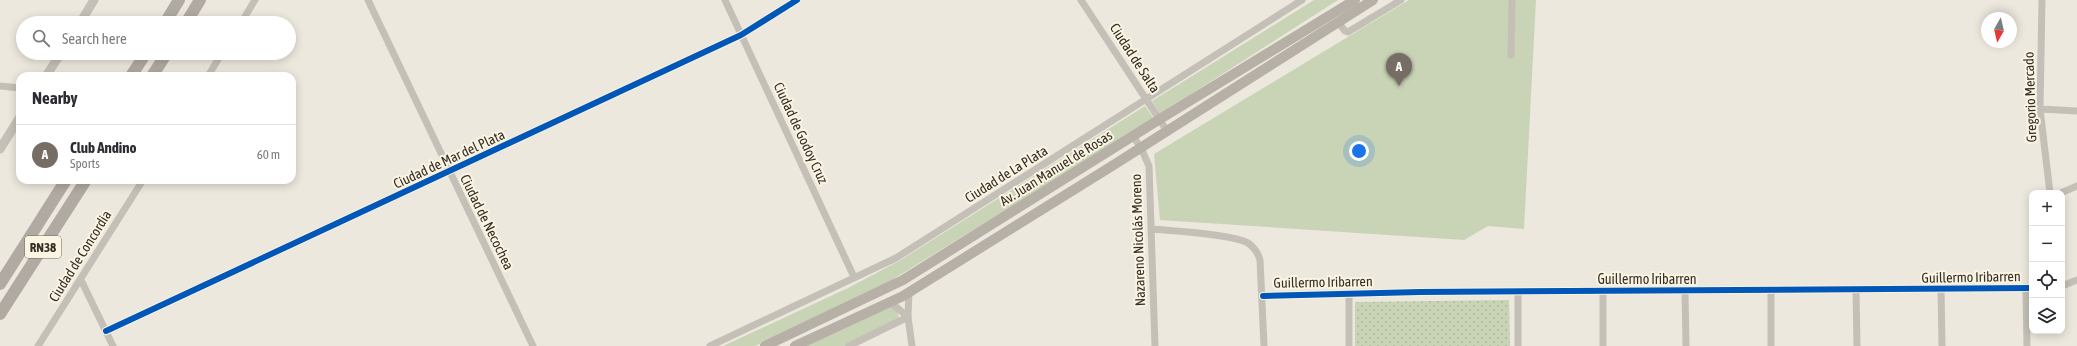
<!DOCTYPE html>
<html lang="en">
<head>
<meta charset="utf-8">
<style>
	body { margin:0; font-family:"Asap Condensed",sans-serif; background:#f7f7f7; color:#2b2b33 }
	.controls { position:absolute; right:12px; bottom:12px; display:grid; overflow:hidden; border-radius:8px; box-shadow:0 2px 10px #0003 }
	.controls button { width:36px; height:36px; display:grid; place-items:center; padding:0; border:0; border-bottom:1px solid #e1e1e2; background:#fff; color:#2b2b33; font:20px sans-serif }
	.compass { position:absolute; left:1981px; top:12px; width:36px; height:36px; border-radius:50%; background:#fff; box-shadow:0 2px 10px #0003; rotate:188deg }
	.you { position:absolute; left:1359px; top:151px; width:14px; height:14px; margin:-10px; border:3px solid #fff; border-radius:50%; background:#1a73e8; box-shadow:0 0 0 6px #1a73e833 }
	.badge { display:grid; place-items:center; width:26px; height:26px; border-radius:50%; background:#766e65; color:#fff; font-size:13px; font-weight:700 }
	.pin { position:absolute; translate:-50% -33px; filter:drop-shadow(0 1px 2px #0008) }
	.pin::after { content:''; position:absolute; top:21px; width:14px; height:12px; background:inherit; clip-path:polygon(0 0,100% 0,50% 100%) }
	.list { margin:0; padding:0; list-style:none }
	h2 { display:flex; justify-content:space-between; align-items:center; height:52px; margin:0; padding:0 16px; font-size:17px }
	h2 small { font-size:13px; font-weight:400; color:#7c7c81 }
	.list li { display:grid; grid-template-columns:26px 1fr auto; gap:12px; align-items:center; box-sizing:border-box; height:60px; padding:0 16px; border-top:1px solid #e1e1e2 }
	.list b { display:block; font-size:15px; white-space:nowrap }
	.list p { margin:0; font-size:13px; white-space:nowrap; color:#7c7c81 }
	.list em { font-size:13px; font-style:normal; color:#7c7c81 }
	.icon { flex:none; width:22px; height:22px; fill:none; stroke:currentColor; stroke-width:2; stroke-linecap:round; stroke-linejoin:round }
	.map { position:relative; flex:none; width:2077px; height:346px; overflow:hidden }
	.search { position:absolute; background:#fff; box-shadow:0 2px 10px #0003; left:16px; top:16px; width:280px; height:44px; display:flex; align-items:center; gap:10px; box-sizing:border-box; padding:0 14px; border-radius:22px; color:#7c7c81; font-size:15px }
	.panel { position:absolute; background:#fff; box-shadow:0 2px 10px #0003; left:16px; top:72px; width:280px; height:112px; border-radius:12px }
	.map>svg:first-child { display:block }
	.grass { fill:#c9d4b6 }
	.park { fill:url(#park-dots) }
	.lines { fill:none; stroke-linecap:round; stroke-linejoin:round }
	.minor { stroke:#c5c0b7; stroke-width:7 }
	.tertiary { stroke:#c5c0b7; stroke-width:9 }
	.secondary { stroke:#b6b0a7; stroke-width:10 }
	.trunk { stroke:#b0aaa2; stroke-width:12 }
	.cycleway-casing { stroke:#faf4e3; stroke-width:8 }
	.cycleway { stroke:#0057b8; stroke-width:6 }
	.labels { text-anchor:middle; stroke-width:4; stroke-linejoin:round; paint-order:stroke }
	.shield { fill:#faf4e3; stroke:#71695e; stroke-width:1 }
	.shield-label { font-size:13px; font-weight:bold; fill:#362d25 }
	.street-label { font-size:14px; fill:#362d25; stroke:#faf4e3 }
</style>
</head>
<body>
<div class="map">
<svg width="2077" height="346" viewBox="0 0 2077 346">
	<defs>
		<pattern id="park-dots" width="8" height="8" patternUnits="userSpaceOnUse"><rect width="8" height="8" fill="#c9d4b6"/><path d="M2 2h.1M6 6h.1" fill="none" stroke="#adb69c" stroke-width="1.8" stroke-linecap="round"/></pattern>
	</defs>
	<rect width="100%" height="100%" fill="#ede8dd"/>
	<g class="grass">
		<path d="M 1314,0 L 1338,0 L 1160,114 L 1152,101 Z"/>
		<path d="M 1409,0 L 1536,0 L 1524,229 L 1488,226 L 1464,240 L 1160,220 L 1154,154 Z"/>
		<path d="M 1145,106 L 1154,119 L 890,281 L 755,346 L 723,346 L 848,288 L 899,261 Z"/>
		<path d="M 890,306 L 897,310 L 900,321 L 850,346 L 806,346 Z"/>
	</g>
	<path class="park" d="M 1509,300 L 1510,346 L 1355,346 L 1355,302 Z"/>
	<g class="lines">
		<g class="minor">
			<path d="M 368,0 L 533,346"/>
			<path d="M 725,0 L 854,277"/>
			<path d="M 1081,0 L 1167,131"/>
			<path d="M 2042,0 L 2040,109 L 2050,193"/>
			<path d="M 1338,22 L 1345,31 L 1348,32 L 1401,0"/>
			<path d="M 241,23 L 255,0"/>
			<path d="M 1511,55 L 1512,0"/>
			<path d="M 208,76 L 222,53"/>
			<path d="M 0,86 L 20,88"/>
			<path d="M 2040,109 L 2077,111"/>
			<path d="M 1133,136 L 1141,148 L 1149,166 L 1155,346"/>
			<path d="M 2061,193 L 2077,186"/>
			<path d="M 1152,229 C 1172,231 1233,234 1248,243 C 1254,247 1258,253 1260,260 L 1264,346"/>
			<path d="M 81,280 L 113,346"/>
			<path d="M 2062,286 L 2077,280"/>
			<path d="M 2026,288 L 2027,346"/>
			<path d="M 1941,289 L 1942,346"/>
			<path d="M 1771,290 L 1771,346"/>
			<path d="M 1856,290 L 1857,346"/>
			<path d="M 1603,291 L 1603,346"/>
			<path d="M 1685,291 L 1686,346"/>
			<path d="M 1518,292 L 1518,346"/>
			<path d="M 1349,294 L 1349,346"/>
			<path d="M 1263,296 L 1420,292 L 2032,288"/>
			<path d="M 890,302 L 908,317 L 912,346"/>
			<path d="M 106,331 L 741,35 L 797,0"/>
			<path d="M 38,346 L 143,180"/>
			<path d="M 710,346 L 896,258 L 1302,0"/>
			<path d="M 849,346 L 908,317 L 909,292"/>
		</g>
		<g class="tertiary">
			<path d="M 80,23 L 94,0"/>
			<path d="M 46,76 L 61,53"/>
			<path d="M 0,149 L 20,117"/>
		</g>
		<g class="secondary">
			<path d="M 765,346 L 903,280 L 1160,119 L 1355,0"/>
			<path d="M 795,346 L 903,296 L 1112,166 L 1373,0"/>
		</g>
		<g class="trunk">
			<path d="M 165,23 L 179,0"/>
			<path d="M 186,23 L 200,0"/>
			<path d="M 131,76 L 146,53"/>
			<path d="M 152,76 L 167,53"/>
			<path d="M 0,284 L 66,180"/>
			<path d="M 0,314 L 86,180"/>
		</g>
		<g class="cycleway-casing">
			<g id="cycleway">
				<path d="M 1263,296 L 1420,292 L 2032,288"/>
				<path d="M 106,331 L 741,35 L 797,0"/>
			</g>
		</g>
		<use href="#cycleway" class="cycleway"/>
	</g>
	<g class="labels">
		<rect class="shield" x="25" y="236" width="36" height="22" rx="3"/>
		<g class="shield-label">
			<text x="43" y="252">RN38</text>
		</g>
		<g class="street-label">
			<text transform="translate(1135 58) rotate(57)" y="5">Ciudad de Salta</text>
			<text transform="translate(2030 97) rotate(-92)" y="5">Gregorio Mercado</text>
			<text transform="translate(801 133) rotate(65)" y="5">Ciudad de Godoy Cruz</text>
			<text transform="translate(449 159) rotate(-25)" y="5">Ciudad de Mar del Plata</text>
			<text transform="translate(1056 168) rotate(-32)" y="5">Av. Juan Manuel de Rosas</text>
			<text transform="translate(1006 174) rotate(-32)" y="5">Ciudad de La Plata</text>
			<text transform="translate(487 222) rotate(64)" y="5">Ciudad de Necochea</text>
			<text transform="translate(1138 240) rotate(-92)" y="5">Nazareno Nicolás Moreno</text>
			<text transform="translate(80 256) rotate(-58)" y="5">Ciudad de Concordia</text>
			<text transform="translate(1971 277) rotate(-1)" y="5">Guillermo Iribarren</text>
			<text x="1647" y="284">Guillermo Iribarren</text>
			<text transform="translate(1323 282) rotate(-1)" y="5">Guillermo Iribarren</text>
		</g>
	</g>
</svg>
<div class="controls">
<button>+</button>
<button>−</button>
<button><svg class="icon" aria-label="locate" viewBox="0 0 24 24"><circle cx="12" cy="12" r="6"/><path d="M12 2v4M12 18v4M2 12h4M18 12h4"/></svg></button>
<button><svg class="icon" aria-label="layers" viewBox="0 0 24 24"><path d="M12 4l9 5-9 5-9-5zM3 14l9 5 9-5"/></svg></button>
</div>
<svg class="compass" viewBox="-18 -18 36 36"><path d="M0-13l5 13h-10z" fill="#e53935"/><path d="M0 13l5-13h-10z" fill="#7c7c81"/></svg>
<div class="you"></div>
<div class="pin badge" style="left:1399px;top:86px">A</div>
<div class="search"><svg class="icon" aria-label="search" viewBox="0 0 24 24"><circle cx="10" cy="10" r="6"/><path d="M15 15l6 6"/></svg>Search here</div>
<section class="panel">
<h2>Nearby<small></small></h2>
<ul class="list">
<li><span class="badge">A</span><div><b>Club Andino</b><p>Sports</p></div><em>60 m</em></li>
</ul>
</section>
</div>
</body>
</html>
